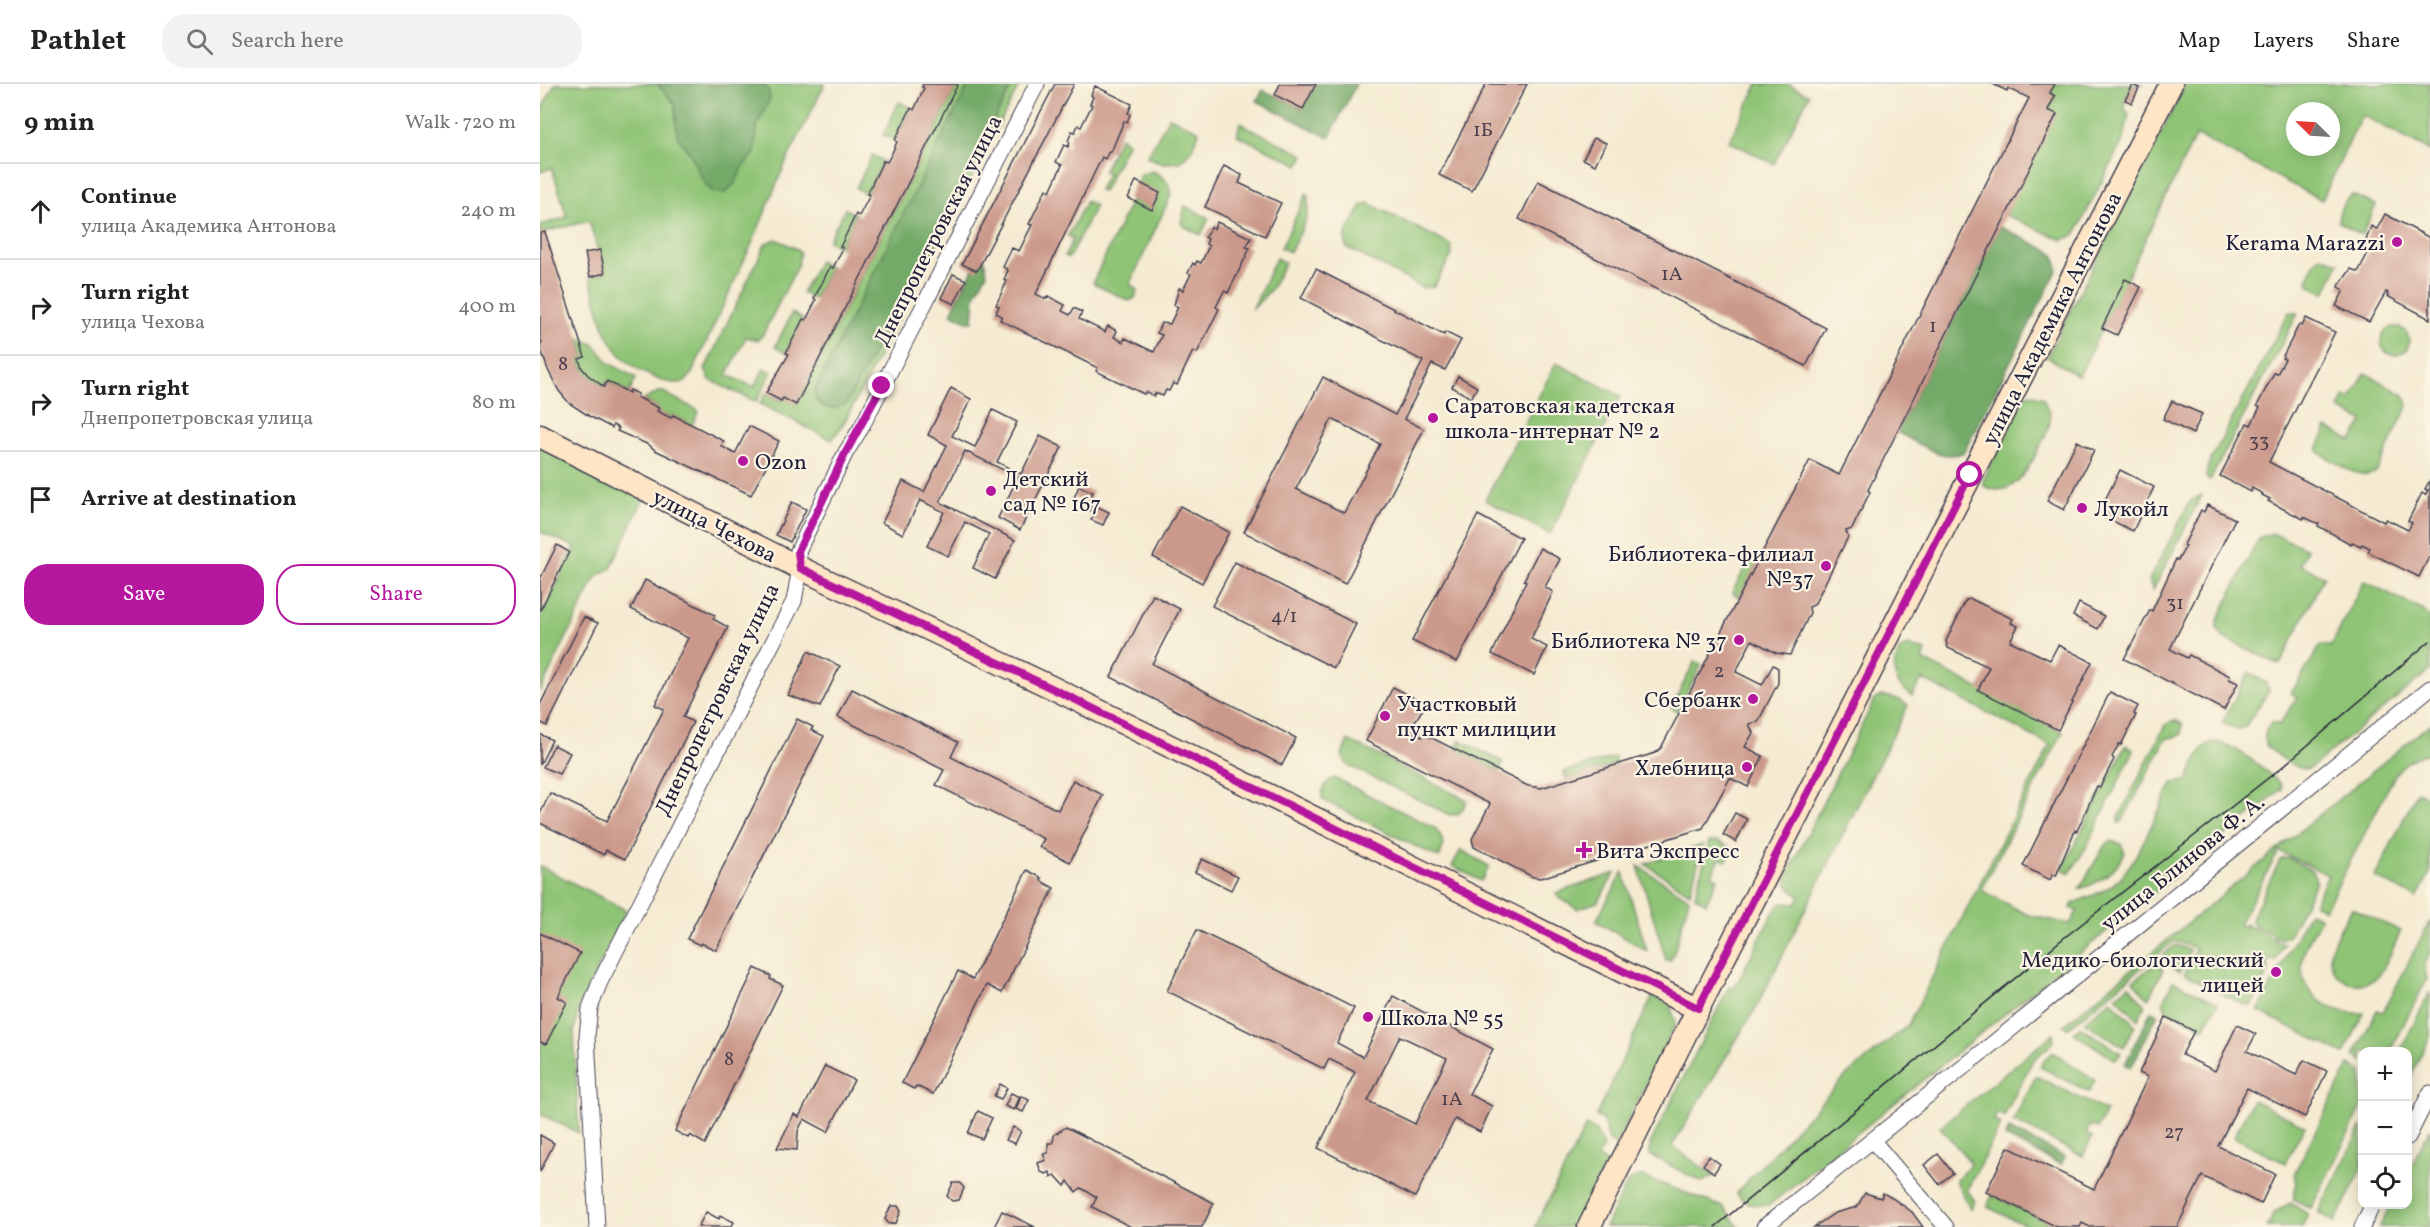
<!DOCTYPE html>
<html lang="en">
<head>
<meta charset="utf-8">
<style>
	body { margin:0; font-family:Vollkorn,serif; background:#f2f2f2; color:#222 }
	.controls { position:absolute; right:18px; bottom:18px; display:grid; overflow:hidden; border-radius:12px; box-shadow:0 3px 15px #0003 }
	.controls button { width:54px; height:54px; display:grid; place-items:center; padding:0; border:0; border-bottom:2px solid #e0e0e0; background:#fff; color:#222; font:30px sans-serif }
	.compass { position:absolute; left:1746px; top:18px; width:54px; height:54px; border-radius:50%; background:#fff; box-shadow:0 3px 15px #0003; rotate:294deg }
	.stop { position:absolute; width:18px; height:18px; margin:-14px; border:4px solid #b5179e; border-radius:50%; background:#fff }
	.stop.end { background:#b5179e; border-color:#fff; box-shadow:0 2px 6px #0008 }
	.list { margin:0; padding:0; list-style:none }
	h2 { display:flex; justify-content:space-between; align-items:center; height:78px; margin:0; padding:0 24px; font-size:26px }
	h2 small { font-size:20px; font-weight:400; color:#767676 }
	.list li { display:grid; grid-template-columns:39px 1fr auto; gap:18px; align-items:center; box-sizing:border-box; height:96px; padding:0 24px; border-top:2px solid #e0e0e0 }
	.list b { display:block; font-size:22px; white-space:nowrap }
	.list p { margin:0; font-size:20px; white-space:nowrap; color:#767676 }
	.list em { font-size:20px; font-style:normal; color:#767676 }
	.actions { display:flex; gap:12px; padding:18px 24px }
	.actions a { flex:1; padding:14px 0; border:2px solid #b5179e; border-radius:24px; text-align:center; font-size:21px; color:#b5179e }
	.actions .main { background:#b5179e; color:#fff }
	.icon { flex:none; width:33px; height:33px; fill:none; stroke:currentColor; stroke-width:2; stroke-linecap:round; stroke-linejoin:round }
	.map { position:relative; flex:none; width:1890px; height:1143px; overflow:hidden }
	header { display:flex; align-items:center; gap:36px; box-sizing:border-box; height:84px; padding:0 30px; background:#fff; border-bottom:2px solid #e0e0e0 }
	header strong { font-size:28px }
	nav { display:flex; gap:33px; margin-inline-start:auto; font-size:21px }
	.search { width:420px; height:54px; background:#f2f2f2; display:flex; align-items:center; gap:15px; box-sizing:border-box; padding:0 21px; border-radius:24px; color:#767676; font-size:22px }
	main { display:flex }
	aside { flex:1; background:#fff }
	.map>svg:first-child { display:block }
	.green { fill:#8fc476; stroke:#587358; stroke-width:1.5; fill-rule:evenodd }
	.forest { fill:#73aa67; stroke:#4a6651; stroke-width:1.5 }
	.building { fill:#cb998b; fill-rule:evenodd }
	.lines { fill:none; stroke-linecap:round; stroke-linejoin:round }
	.street-casing { stroke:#424052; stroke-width:17 }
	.secondary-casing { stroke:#424052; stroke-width:25 }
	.street { stroke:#fff; stroke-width:15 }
	.secondary { stroke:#fde5c5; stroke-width:22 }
	.tram { stroke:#22223b; stroke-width:1.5 }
	.route { stroke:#b5179e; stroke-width:8 }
	.poi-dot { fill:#b5179e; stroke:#fcf5e5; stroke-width:2 }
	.labels { text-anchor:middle; stroke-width:4.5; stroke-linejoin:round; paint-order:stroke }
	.number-label { font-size:20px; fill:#4c404f }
	.street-label { font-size:22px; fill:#22223b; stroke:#fcf5e5 }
	.poi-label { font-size:22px; fill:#22223b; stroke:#fcf5e5; text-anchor:start }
</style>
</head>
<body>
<header>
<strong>Pathlet</strong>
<div class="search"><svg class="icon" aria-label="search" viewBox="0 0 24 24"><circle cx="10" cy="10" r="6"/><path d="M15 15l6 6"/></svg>Search here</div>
<nav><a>Map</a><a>Layers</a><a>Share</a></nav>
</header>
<main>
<aside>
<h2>9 min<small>Walk · 720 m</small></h2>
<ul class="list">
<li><svg class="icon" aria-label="ahead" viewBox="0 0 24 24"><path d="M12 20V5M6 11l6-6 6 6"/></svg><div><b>Continue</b><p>улица Академика Антонова</p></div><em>240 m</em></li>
<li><svg class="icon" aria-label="right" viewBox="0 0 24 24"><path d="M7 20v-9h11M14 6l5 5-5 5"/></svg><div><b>Turn right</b><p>улица Чехова</p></div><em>400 m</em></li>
<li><svg class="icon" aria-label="right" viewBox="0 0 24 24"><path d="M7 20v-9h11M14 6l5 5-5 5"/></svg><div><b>Turn right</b><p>Днепропетровская улица</p></div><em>80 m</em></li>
<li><svg class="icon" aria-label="arrive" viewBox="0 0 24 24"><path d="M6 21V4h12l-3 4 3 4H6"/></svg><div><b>Arrive at destination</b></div></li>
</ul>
<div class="actions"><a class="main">Save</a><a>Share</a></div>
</aside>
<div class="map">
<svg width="1890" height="1143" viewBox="0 0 1890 1143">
	<rect width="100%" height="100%" fill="#fcf5e5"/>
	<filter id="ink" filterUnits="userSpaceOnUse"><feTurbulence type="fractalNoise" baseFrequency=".0167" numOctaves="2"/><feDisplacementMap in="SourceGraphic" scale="12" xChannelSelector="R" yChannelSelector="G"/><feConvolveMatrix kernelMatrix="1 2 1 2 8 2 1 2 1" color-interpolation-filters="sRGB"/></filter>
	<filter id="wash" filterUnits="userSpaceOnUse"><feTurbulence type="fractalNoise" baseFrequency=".008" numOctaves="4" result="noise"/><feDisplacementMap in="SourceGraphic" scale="24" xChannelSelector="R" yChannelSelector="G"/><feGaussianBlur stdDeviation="1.35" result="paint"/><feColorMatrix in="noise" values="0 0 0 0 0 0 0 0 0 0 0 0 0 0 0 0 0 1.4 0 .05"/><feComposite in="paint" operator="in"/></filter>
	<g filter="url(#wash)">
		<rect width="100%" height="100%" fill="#f5ebd2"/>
		<g class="green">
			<path d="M 15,0 L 285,0 L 244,82 L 214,155 L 151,291 L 145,298 C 131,301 122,297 109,291 C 65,271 61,235 50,193 L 65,189 L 60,166 L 58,167 L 49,137 L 0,149 L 0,141 L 27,133 L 12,84 L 0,88 L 0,28 Z"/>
			<path d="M 418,0 L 480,0 L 305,337 L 292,356 L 220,320 L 226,309 L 241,317 L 243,314 L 257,320 Z"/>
			<path d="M 1218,0 L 1248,0 L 1269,11 L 1234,80 L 1189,57 Z"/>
			<path d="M 1515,0 L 1604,0 L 1593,1 L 1585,16 L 1585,26 L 1589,29 L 1584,54 L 1535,151 L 1522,156 L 1466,131 L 1515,12 L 1510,9 Z"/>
			<path d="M 1646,0 L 1890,0 L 1890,67 L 1822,31 L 1782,116 L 1656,51 L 1539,292 L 1507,273 ZM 1755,27 L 1791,27 L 1791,63 L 1755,63 Z"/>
			<path d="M 359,18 L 371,24 L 355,56 L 343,51 Z"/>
			<path d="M 629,33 L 658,46 L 659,49 L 651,67 L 640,78 L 623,79 L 607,73 Z"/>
			<path d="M 700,39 L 764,71 L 759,81 L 697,51 Z"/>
			<path d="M 580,53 L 588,58 L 563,108 L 559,106 L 567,90 L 563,88 Z"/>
			<path d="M 332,71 L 343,77 L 327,110 L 316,104 Z"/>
			<path d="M 613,87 C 624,93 630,98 631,111 L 590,200 L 597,206 L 595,214 L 589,217 L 554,200 L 553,198 L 592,115 L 600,91 Z"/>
			<path d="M 767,109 C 773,131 759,150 750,168 L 741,164 Z"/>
			<path d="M 1812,111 L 1836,121 L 1822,151 L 1798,138 C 1798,129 1804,115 1812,111 Z"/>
			<path d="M 546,117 L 555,122 L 529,174 L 525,172 L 533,155 L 528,152 Z"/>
			<path d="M 828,119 L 911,161 L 912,171 L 894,202 L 883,204 L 806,163 L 805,152 L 822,121 Z"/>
			<path d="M 645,122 L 669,134 L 661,151 L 643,142 L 641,138 Z"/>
			<path d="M 305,125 L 316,130 L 300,163 L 288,157 Z"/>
			<path d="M 236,155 L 257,165 L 260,169 L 258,181 L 222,252 L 218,256 L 206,253 L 187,291 L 214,303 L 224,285 L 232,288 L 216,318 L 170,296 L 165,285 L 222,167 L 226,159 Z"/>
			<path d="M 1781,172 L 1799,179 L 1785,209 L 1770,202 L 1767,196 L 1775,178 Z"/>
			<path d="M 736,174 L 745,179 L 731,205 L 712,226 Z"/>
			<path d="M 279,177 L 290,183 L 274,215 L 262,209 Z"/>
			<path d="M 1749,228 L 1758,229 L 1670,396 L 1666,393 L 1668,381 Z"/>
			<path d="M 252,229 L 263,235 L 246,269 L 235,263 Z"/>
			<circle cx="1855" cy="257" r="14"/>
			<path d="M 39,254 L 54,260 L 69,279 L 96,294 L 89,309 L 67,297 L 64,303 C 52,295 43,289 39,275 L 45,272 Z"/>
			<path d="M 1016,279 L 1081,312 L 1010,450 L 945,416 Z"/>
			<path d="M 1825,289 L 1864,311 L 1868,321 L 1837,387 C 1822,400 1795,377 1780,369 L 1777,365 L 1787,344 L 1812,357 L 1823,337 L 1799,325 L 1805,312 L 1811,315 Z"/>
			<path d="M 118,308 L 123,308 L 159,327 L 152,341 L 133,331 L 131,334 L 117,327 L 118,324 L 104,316 Z"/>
			<path d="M 1490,310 L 1503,314 C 1505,320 1509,326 1510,332 C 1511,343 1504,354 1499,364 C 1489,384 1473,417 1444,402 L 1443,397 L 1485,312 Z"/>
			<path d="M 0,362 L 104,414 L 71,484 L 56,493 L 0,608 L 0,534 L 35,463 L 0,448 Z"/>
			<path d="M 1662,411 L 1613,506 L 1609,496 L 1645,427 L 1650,417 Z"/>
			<path d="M 1732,449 L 1767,465 L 1760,481 L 1784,492 L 1741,579 L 1738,580 L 1684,554 L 1677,545 L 1677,538 L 1717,458 L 1721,453 Z"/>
			<path d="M 1212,470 L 1220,474 L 1199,513 L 1192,509 Z"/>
			<path d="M 1824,497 L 1884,527 L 1890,533 L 1890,586 L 1771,684 C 1758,689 1737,670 1727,663 C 1723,652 1725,646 1732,637 L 1739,641 L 1757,613 L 1751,609 L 1781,561 L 1791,562 Z"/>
			<path d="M 1368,562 L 1386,567 L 1383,576 L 1523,648 L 1441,806 L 1488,831 L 1530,840 L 1537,827 L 1531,824 L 1533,819 C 1549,813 1569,807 1581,793 C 1599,773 1619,725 1632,699 L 1647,697 C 1652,686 1658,667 1668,660 C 1684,649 1727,688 1740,699 L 1742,705 L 1229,1121 C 1215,1122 1205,1121 1196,1109 L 1307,991 L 1368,941 L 1510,661 L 1382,595 L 1372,612 C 1352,598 1350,586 1360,565 Z"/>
			<path d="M 1155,577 L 1161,581 L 1137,627 L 1131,624 Z"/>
			<path d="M 1709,588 L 1726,599 L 1729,607 L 1705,643 L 1697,646 L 1682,639 Z"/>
			<path d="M 1343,612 L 1355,614 L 1368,621 L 1217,922 L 1132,1062 L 1174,1092 L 1162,1098 L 1110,1071 L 1110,1060 L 1189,903 L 1194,905 L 1233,829 L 1241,819 L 1256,820 L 1260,812 C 1249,806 1245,802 1248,789 L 1335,615 Z"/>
			<path d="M 1634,636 L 1642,640 L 1641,651 L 1626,655 L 1582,738 L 1579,739 L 1578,735 L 1625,641 Z"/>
			<path d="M 1890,640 L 1890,669 C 1875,672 1866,677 1856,689 L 1785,826 L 1774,820 L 1788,791 L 1739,767 L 1699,840 L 1704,843 L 1705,840 L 1744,860 L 1735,877 L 1730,875 L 1726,882 L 1730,884 L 1712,921 L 1704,921 L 1644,890 L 1656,864 L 1634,857 L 1528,944 L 1524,941 Z"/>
			<path d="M 808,656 L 927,716 C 922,726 920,734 908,730 L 807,681 L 802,671 Z"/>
			<path d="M 920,656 L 963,678 L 959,687 L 915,666 Z"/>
			<path d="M 1586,661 L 1594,666 L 1547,762 L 1530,789 L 1522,785 Z"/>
			<path d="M 1075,673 L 1076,680 L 1026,695 L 1024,688 Z"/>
			<path d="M 794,694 L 895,744 C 904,755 905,761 899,774 L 783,716 C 779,708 787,697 794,694 Z"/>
			<path d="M 1877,708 L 1890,714 L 1890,789 L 1877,814 L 1835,793 Z"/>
			<path d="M 1177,757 L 1193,765 L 1186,777 L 1180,774 L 1172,791 L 1178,794 L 1166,819 L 1155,812 L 1169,758 Z"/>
			<path d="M 1571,757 L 1581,760 L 1585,769 C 1576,787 1558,800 1539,805 L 1565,761 Z"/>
			<path d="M 1163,761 L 1150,809 L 1105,780 Z"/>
			<path d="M 921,766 L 949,782 L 941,797 L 912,782 Z"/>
			<path d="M 1744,774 L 1749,774 L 1774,788 L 1776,798 L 1749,851 L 1741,855 L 1716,843 L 1711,835 L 1740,776 Z"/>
			<path d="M 0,782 L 86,826 L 39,923 L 34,948 L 39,1049 L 0,1030 Z"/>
			<path d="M 1098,782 L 1149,814 L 1134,869 L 1130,877 L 1126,876 Z"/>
			<path d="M 1083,788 L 1107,867 L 1056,837 Z"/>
			<path d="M 1075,789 L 1058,818 L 1037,825 L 1018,813 L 1016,809 Z"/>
			<path d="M 1812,824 L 1861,847 C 1854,860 1849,877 1840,889 C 1823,912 1788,897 1790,870 C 1791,858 1806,835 1812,824 Z"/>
			<path d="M 1769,828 L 1781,834 C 1775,845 1766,859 1763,872 C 1755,909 1791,932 1824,929 L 1804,970 L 1718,927 Z"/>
			<path d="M 1890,837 L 1890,869 L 1884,881 L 1887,895 L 1850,967 L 1822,968 L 1822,977 L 1814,972 L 1837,926 L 1843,928 Z"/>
			<path d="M 1635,861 L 1650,866 L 1640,888 L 1629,881 L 1623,871 Z"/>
			<path d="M 1618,878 L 1623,886 L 1608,915 L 1593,897 Z"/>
			<path d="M 1633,897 L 1678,919 L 1664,944 L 1626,926 L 1623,918 Z"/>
			<path d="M 1589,901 L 1605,921 L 1598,936 L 1576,912 Z"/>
			<path d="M 1890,908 L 1890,953 L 1868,997 L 1868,968 L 1860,967 Z"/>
			<path d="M 1113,911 L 1130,921 L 1136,939 L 1076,1061 L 1069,1057 L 1063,1036 L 1056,1032 Z"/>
			<path d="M 1571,916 L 1595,941 L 1584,963 L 1544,938 Z"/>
			<path d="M 1540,943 L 1581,969 L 1576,976 L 1533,949 Z"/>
			<path d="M 1513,950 L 1514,958 L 1493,976 L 1464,1032 L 1457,1029 L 1454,1036 L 1461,1040 L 1427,1106 L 1435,1117 L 1431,1125 L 1416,1097 L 1431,1079 L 1400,1043 Z"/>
			<path d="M 1513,968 L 1555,996 L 1549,1008 L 1500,983 L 1506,974 Z"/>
			<path d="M 1809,981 L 1822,988 L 1822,1023 L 1771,1124 L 1753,1115 L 1756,1101 L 1754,1090 Z"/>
			<path d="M 1496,992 L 1566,1027 L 1558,1044 L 1550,1041 L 1546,1050 L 1552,1053 L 1543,1072 L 1473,1037 Z"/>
			<path d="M 1713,1016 L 1765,1042 L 1745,1079 L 1694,1053 Z"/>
			<path d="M 1046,1042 L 1056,1047 L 1063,1063 L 1058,1074 L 1067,1079 L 1034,1143 L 995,1143 Z"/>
			<path d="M 1822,1042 L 1822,1085 L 1795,1138 L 1778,1129 Z"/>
			<path d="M 1890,1045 L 1890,1143 L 1839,1143 L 1851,1121 L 1868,1120 L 1868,1088 Z"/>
			<path d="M 1101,1092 L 1183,1123 L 1199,1143 L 1065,1143 L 1086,1101 L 1091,1095 Z"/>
			<path d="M 1452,1111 L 1517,1143 L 1489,1143 L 1447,1123 Z"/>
			<path d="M 1750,1119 L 1768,1130 L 1762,1143 L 1727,1143 L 1734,1129 Z"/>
		</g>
		<g class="forest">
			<path d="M 117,0 L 222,0 L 228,5 L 230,15 L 217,42 L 215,69 L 204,81 L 195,99 L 185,109 L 173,108 L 164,99 L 151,71 L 137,52 L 135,20 Z"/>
			<path d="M 429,0 L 473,0 L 307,319 C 294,328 285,326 275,314 L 275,305 Z"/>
			<path d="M 776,0 L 816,0 L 789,54 L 717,17 L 723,6 L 763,25 Z"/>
			<path d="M 1460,143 L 1509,167 L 1515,172 L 1518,185 L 1424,368 C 1402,379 1377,358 1357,348 Z"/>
			<path d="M 444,174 L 447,189 L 435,211 L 433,238 L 427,237 L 411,229 L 433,185 Z"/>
			<path d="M 1611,927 L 1618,930 L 1591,984 L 1585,980 Z"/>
			<path d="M 1469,1045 L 1525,1073 L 1521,1081 L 1465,1053 Z"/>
		</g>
		<g id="blocks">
			<g class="building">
				<path d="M 383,0 L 418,0 L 256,321 L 243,314 L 241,317 L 226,309 L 249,270 L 246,269 L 263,235 L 266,236 L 276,216 L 274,215 L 290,183 L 293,184 L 303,164 L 300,163 L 316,130 L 319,132 L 330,111 L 327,110 L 343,77 L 347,78 L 352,69 L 357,58 L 355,56 L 371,24 L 374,26 L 384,4 L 382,3 Z"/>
				<path d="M 515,0 L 534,0 L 437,187 L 422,180 Z"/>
				<path d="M 740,0 L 776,0 L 763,25 L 735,11 Z"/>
				<path d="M 946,0 L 987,0 L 932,107 L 899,91 Z"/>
				<path d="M 1453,0 L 1515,0 L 1510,9 L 1515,12 L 1508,26 L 1517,30 L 1328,406 L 1330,408 L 1312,445 L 1306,447 L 1308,453 L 1274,521 L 1269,523 L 1270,529 L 1250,571 L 1236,569 L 1212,556 L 1196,588 L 1222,601 L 1233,581 L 1238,584 L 1238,599 L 1218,638 L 1209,640 L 1213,649 L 1205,663 L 1223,672 L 1208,703 L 1190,694 L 1163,744 L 1001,794 L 993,793 L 934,763 L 932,755 L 950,720 L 826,657 L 853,603 L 886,620 L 869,647 L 882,653 L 884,650 L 988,702 L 1001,704 L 1115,669 L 1121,664 L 1270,376 L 1299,391 L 1489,14 L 1468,4 L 1467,7 Z"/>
				<path d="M 1593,1 L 1599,4 L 1592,19 L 1585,16 Z"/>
				<path d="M 555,2 L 592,20 L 588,29 L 590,31 L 587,38 L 584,37 L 571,68 L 569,67 L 565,75 L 562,73 L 496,210 L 506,215 L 508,212 L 525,221 L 522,227 L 530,231 L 534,224 L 542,228 L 539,235 L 565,248 L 568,242 L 577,247 L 574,253 L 583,258 L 585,254 L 614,268 L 622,251 L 617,249 L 621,239 L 630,240 L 638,223 L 634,221 L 639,204 L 643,206 L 651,190 L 648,189 L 653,179 L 655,181 L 657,177 L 661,179 L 669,162 L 666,160 L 668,155 L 665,153 L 671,143 L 674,145 L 677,138 L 711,154 L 706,163 L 710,164 L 688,209 L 684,207 L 676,223 L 679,225 L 657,269 L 653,267 L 637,301 L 633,299 L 629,307 L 626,306 L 623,312 L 615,309 L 614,312 L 606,308 L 604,310 L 556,287 L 558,284 L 460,236 L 462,232 L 456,229 L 459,222 L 456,221 L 467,197 L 464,196 L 468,186 L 463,183 L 472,164 L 479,167 L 492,141 L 489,140 L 506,105 L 510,107 L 522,81 L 516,78 L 524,61 L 528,63 L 530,58 L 528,57 L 532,47 L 535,48 L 538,41 L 541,43 L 552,21 L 550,20 L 553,13 L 551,11 Z"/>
				<path d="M 1054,54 L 1066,59 L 1055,81 L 1043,75 Z"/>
				<path d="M 684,82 L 702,91 L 699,99 L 741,119 L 725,152 L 665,123 Z"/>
				<path d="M 596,97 L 620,109 L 612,126 L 588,114 Z"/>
				<path d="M 998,97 L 1286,244 L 1266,282 L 979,135 Z"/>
				<path d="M 1845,130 L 1890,154 L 1890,235 L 1847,212 L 1848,209 L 1846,208 L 1829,238 L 1796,222 L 1804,206 L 1798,203 L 1811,185 L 1818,188 L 1830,165 L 1824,162 L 1831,142 L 1837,145 Z"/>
				<path d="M 5,148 L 45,273 L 39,275 L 42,284 L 48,291 L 64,303 L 67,297 L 89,309 L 90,306 L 98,310 L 97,313 L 119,324 L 117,327 L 131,334 L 133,331 L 184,357 L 181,362 L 195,370 L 209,342 L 239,357 L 211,411 L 115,366 L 109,361 L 77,347 L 79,344 L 73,341 L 72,344 L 49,332 L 29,319 L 19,307 L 8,286 L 0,263 L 2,259 L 0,252 L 0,149 Z"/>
				<path d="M 60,166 L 65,189 L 50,193 L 45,169 Z"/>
				<path d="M 776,185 L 904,251 L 905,248 L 921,256 L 905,286 L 892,280 L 864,335 L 884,345 L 805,500 L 704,448 L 783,293 L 855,331 L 883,277 L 761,214 ZM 792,335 L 840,360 L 804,429 L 756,405 Z"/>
				<path d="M 413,190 L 426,196 L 414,220 L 401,214 Z"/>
				<path d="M 1585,195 L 1601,203 L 1577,251 L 1562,244 Z"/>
				<path d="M 1766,234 L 1795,248 L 1729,378 L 1844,438 L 1846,435 L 1868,446 L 1872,439 L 1868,437 L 1882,409 L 1885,411 L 1888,406 L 1885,405 L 1890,396 L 1890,471 L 1879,493 L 1828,468 L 1830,464 L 1822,460 L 1821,462 L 1812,458 L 1811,460 L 1778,442 L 1779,440 L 1764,433 L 1763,435 L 1728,417 L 1730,415 L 1722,411 L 1723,410 L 1712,404 L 1711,408 L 1680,392 L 1707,339 L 1711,341 L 1720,323 L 1717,322 L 1734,289 L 1737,290 L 1745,275 L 1742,274 L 1759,241 L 1762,242 Z"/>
				<path d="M 918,292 L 937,303 L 931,314 L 912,303 Z"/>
				<path d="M 411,304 L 431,315 L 412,352 L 435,363 L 453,326 L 477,338 L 457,378 L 481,390 L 500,352 L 522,363 L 480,446 L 458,434 L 478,393 L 425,367 L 400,418 L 475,456 L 455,495 L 433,484 L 449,450 L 425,438 L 408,472 L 387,462 L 404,428 L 380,416 L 363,450 L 342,439 L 363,397 L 384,408 L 407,361 L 388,351 Z"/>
				<path d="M 1632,317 L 1662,330 L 1653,350 L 1623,335 Z"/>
				<path d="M 1537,357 L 1554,366 L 1524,426 L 1507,417 Z"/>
				<path d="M 1580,386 L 1614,403 L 1593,447 L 1558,430 Z"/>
				<path d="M 539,402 L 553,408 L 550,415 L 555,417 L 554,421 L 569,428 L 563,441 L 551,436 L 555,429 L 549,426 L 551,422 L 534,414 Z"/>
				<path d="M 252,418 L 266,425 L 250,458 L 236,451 Z"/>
				<path d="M 1667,421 L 1695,435 L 1630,565 L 1647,574 L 1649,571 L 1690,592 L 1689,595 L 1698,599 L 1684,626 L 1584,575 L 1610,526 L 1612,527 L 1636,475 L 1638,476 L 1646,462 L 1644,461 L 1661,426 L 1664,428 Z"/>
				<path d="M 640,422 L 689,448 L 662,499 L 613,473 Z"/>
				<path d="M 938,431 L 981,454 L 917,578 L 872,557 Z"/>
				<path d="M 17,461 L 29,468 L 0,527 L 0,495 Z"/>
				<path d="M 1000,464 L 1020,475 L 1005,503 L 1013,508 L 991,555 L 1007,563 L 994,591 L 952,570 L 986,497 L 984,496 Z"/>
				<path d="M 695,478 L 816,540 L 794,584 L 672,522 Z"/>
				<path d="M 105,496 L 175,531 L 173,535 L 188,543 L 143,633 L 153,638 L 85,775 L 66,766 L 64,771 L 0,739 L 0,730 L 10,709 L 67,737 L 124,625 L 115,621 L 148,554 L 91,525 Z"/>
				<path d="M 613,511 L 640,525 L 612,580 L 756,654 L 742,681 L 571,593 Z"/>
				<path d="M 1431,515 L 1473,535 L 1471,539 L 1478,542 L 1470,557 L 1510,576 L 1518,561 L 1552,578 L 1518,646 L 1438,606 L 1449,583 L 1408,564 L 1406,557 L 1426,516 Z"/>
				<path d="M 1539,519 L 1564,532 L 1558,545 L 1533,532 Z"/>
				<path d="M 44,533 L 58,539 L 7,642 L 0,638 L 0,621 Z"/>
				<path d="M 268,567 L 300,582 L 280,623 L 248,611 Z"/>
				<path d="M 312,605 L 418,658 L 411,673 L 518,726 L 533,696 L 563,711 L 530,778 L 499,763 L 504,755 L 396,701 L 404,686 L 298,633 Z"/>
				<path d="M 1570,608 L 1598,622 L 1594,630 L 1596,631 L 1581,661 L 1579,660 L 1572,673 L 1574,675 L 1560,703 L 1557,702 L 1537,747 L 1535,746 L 1516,792 L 1513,790 L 1510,796 L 1483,782 Z"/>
				<path d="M 257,635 L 273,643 L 271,646 L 284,652 L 176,866 L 161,859 L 160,861 L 147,855 Z"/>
				<path d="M 0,650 L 12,656 L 0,681 Z"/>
				<path d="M 14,661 L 30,669 L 19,690 L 3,683 Z"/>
				<path d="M 1195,729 L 1207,735 L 1196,758 L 1183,751 Z"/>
				<path d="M 662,775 L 698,792 L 691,806 L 655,788 Z"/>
				<path d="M 487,786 L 502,794 L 501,797 L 514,804 L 462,909 L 447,901 L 393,1010 L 376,1002 L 374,1005 L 362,999 L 418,887 L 433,895 Z"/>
				<path d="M 657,846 L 814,924 L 797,959 L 823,973 L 853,912 L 953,965 L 929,1010 L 952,1022 L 940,1048 L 915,1035 L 875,1113 L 778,1064 L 815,988 L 789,975 L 784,985 L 627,907 ZM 860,952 L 907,974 L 875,1040 L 828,1017 Z"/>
				<path d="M 0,849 L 40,869 L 18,913 L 27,918 L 6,960 L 0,958 Z"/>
				<path d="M 215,884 L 231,892 L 230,895 L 243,901 L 165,1060 L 150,1051 L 148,1054 L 135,1047 Z"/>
				<path d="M 1626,933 L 1654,947 L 1642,971 L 1675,987 L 1697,941 L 1716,950 L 1707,967 L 1756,991 L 1764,976 L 1787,987 L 1765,1033 L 1707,1004 L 1678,1062 L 1735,1090 L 1721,1120 L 1662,1092 L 1637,1143 L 1550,1143 L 1542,1139 L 1540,1143 L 1517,1143 L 1446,1108 L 1468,1063 L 1554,1105 L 1608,993 L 1599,989 Z"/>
				<path d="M 285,982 L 314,996 L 288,1048 L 264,1035 L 258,1047 L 257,1066 L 237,1064 L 254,1030 L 259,1033 Z"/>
				<path d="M 460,1000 L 467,1004 L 461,1015 L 454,1012 Z"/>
				<path d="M 471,1009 L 480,1013 L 474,1026 L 465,1022 Z"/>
				<path d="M 481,1012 L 489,1016 L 483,1028 L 476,1025 Z"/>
				<path d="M 438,1027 L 452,1034 L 442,1055 L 428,1049 Z"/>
				<path d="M 473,1043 L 481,1047 L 475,1060 L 466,1056 Z"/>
				<path d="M 526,1043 L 674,1119 L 662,1143 L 591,1143 L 552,1123 L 557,1113 L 541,1104 L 536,1108 L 528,1097 L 525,1102 L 515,1091 L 511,1093 L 510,1088 L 506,1090 L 501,1088 L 498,1079 L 506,1076 L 503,1070 L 508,1069 L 508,1059 L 513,1059 L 514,1051 Z"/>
				<path d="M 0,1051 L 14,1059 L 0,1088 Z"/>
				<path d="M 1398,1070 L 1413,1089 L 1399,1100 L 1384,1081 Z"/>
				<path d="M 1169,1072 L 1180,1080 L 1174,1089 L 1163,1081 Z"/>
				<path d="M 413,1099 L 420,1099 L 424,1104 L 419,1116 L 412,1117 L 407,1112 Z"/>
				<path d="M 1325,1109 L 1341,1114 L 1343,1109 L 1352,1114 L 1372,1128 L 1383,1143 L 1274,1143 L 1295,1129 L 1317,1123 Z"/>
				<path d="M 351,1122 L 358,1122 L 361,1127 L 356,1139 L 349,1140 L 345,1135 Z"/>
				<path d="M 462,1127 L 495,1143 L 454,1143 Z"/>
				<path d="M 166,1128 L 179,1135 L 180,1131 L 194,1138 L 191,1143 L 158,1143 Z"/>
			</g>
		</g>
	</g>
	<g filter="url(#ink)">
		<use href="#blocks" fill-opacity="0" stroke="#424052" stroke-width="1.5"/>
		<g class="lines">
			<g class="street-casing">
				<g id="street">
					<path d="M 1868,1053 L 1890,1009"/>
					<path d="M 1333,1057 L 1406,1143"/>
					<path d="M 57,1143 L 47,952 L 50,924 L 60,898 L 254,517 L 260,484 L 258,467 L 306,368 L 321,344 L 497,0"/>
					<path d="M 1224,1143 L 1497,924 L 1890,604"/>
					<path d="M 1822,1143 L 1833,1120"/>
				</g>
			</g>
			<g class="secondary-casing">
				<g id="secondary">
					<path d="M 0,352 L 260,484 L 513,604 L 1158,925"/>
					<path d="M 1049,1143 L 1158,925 L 1631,0"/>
				</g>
			</g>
			<use href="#street" class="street"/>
			<use href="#secondary" class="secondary"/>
			<path class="tram" d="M 1175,1143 L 1520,857 L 1741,684 L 1890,557"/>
		</g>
	</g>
	<g class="lines" filter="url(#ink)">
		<path class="route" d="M 342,302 L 306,368 L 258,467 L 260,484 L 530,613 L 1158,924 L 1430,391"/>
	</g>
	<g class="poi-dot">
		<circle cx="1857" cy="158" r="6"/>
		<circle cx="893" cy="334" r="6"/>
		<circle cx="203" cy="377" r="6"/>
		<circle cx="451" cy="407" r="6"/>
		<circle cx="1542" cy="424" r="6"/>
		<circle cx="1286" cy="482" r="6"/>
		<circle cx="1199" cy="556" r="6"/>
		<circle cx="1213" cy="615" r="6"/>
		<circle cx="845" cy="632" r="6"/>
		<circle cx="1207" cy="683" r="6"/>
		<path d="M1041 757h6v6h6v6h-6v6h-6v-6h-6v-6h6z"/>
		<circle cx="1736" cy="888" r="6"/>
		<circle cx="828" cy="933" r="6"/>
	</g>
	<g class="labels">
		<g class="number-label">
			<text x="943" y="52">1Б</text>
			<text x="1132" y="196">1А</text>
			<text x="1393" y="248">1</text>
			<text x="23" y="286">8</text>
			<text x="1719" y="363">33</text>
			<text x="1635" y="525">31</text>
			<text x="744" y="538">4/1</text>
			<text x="1179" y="593">2</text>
			<text x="189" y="981">8</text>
			<text x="912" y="1021">1А</text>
			<text x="1634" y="1054">27</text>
		</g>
		<g class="street-label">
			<text transform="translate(397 146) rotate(-63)" y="8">Днепропетровская улица</text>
			<text transform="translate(1511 234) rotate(-63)" y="8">улица Академика Антонова</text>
			<text transform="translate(175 441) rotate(27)" y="8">улица Чехова</text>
			<text transform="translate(176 615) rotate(-64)" y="8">Днепропетровская улица</text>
			<text transform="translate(1642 778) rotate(-39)" y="8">улица Блинова Ф. А.</text>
		</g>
		<g class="poi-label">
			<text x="1845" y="166" text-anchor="end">Kerama Marazzi</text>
			<text x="905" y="329">Саратовская кадетская<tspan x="905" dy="25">школа-интернат № 2</tspan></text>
			<text x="215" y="385">Ozon</text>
			<text x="463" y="402">Детский<tspan x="463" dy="25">сад № 167</tspan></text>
			<text x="1554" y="432">Лукойл</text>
			<text x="1274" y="477" text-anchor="end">Библиотека-филиал<tspan x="1274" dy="25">№37</tspan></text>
			<text x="1187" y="564" text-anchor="end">Библиотека № 37</text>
			<text x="1201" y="623" text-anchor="end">Сбербанк</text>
			<text x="857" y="627">Участковый<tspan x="857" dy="25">пункт милиции</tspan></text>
			<text x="1195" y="691" text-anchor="end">Хлебница</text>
			<text x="1056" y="774">Вита Экспресс</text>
			<text x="1724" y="883" text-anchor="end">Медико-биологический<tspan x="1724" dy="25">лицей</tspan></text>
			<text x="840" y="941">Школа № 55</text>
		</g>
	</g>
</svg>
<div class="controls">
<button>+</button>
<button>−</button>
<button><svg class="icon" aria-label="locate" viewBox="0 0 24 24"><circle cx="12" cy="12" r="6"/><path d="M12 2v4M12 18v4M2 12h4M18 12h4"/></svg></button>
</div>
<svg class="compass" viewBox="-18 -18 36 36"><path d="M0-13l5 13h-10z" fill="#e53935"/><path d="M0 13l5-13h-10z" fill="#767676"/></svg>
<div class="stop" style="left:1430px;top:391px"></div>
<div class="stop end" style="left:342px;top:302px"></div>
</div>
</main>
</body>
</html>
